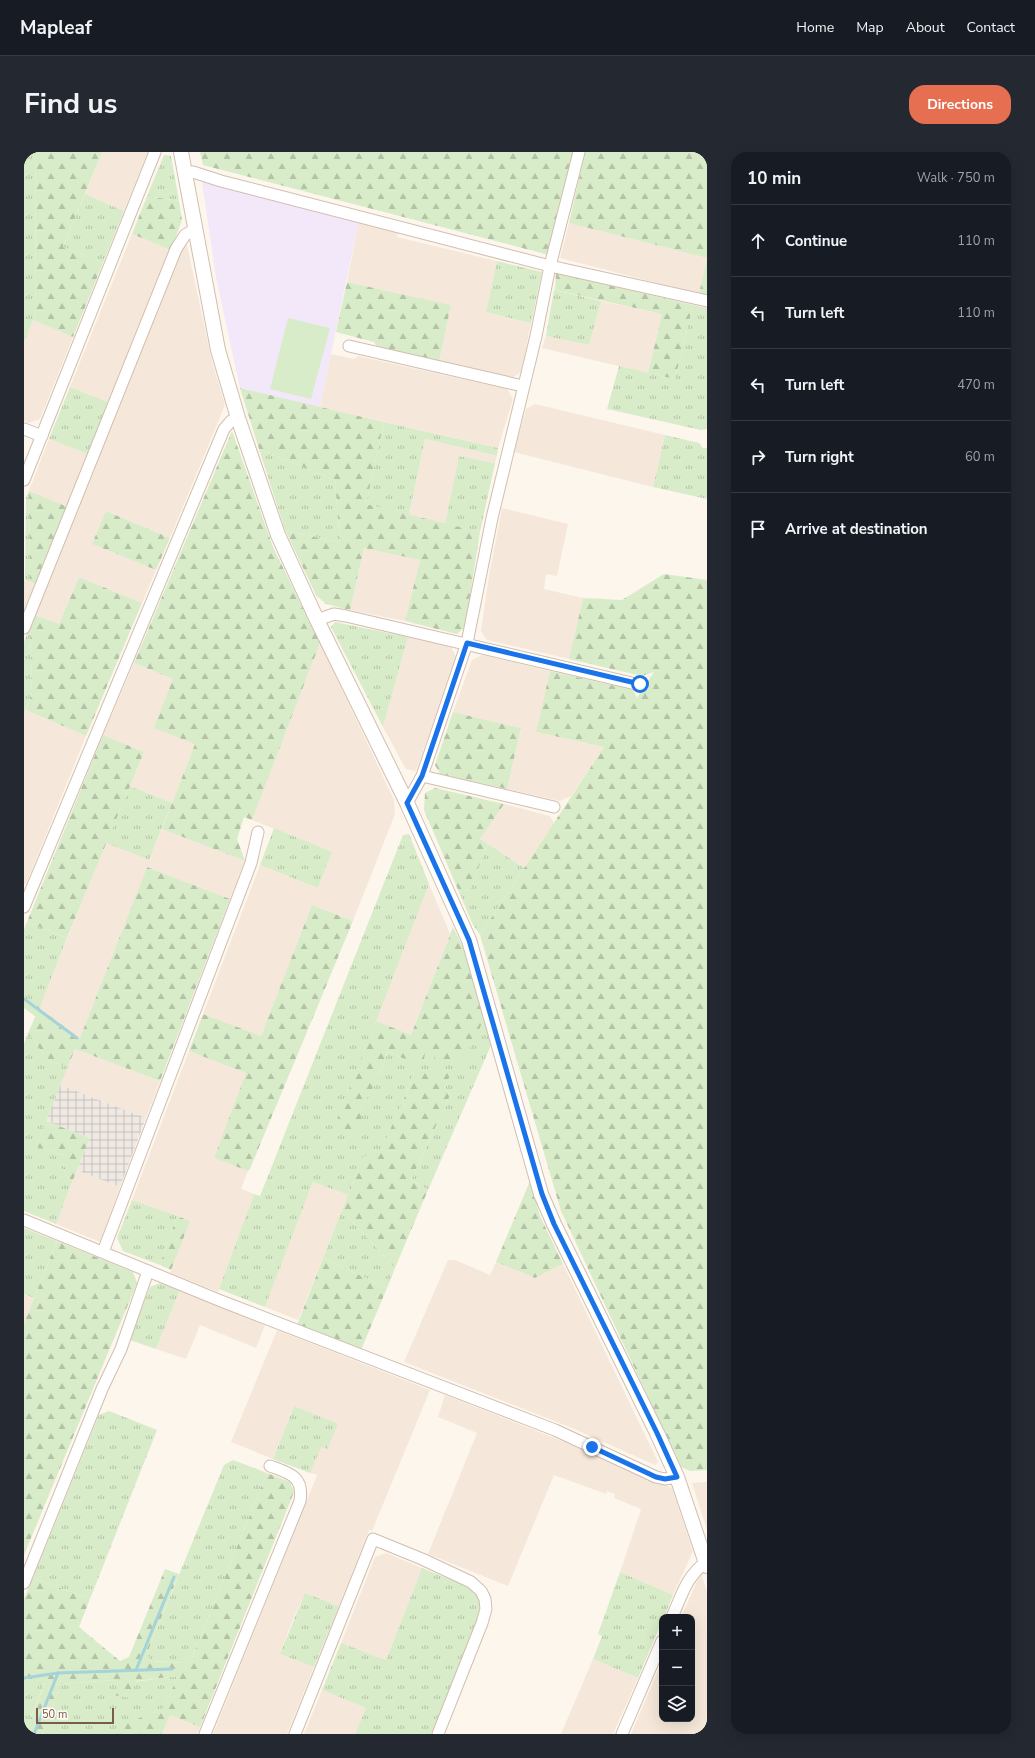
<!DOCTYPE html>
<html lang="en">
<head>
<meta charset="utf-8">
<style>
	body { margin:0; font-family:"Nunito Sans",sans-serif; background:#242831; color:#f1f3f6 }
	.controls { position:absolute; right:12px; bottom:12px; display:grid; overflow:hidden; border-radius:8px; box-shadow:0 4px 16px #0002 }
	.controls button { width:36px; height:36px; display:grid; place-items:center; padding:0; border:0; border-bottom:1px solid #363941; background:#171b24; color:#f1f3f6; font:20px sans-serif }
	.scale { position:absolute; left:12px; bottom:10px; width:78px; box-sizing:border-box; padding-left:4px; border:2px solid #7a5c4d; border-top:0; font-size:11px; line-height:14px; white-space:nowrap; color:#7a5c4d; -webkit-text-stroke:3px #fffaf3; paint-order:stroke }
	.stop { position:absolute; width:12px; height:12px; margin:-9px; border:3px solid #1a73e8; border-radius:50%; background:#fff }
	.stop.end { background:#1a73e8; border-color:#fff; box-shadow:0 1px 4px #0008 }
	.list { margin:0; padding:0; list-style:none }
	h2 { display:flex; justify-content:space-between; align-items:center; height:52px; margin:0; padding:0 16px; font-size:17px }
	h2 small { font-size:13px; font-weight:400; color:#9ea1a6 }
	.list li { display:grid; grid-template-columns:26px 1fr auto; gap:12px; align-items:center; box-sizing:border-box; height:72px; padding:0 16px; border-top:1px solid #363941 }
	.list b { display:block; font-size:15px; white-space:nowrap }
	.list em { font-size:13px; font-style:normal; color:#9ea1a6 }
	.icon { flex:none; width:22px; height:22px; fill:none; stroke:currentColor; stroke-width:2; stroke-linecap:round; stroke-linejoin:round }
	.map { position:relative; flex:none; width:683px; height:1582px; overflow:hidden; border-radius:16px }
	header { display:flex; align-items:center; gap:24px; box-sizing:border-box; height:56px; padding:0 20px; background:#171b24; border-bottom:1px solid #363941 }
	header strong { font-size:19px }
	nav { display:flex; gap:22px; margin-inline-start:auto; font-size:14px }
	.intro { display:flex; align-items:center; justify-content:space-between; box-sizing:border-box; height:96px; padding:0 24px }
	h1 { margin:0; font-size:28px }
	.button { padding:10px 18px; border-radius:16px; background:#e76f51; color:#fff; font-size:14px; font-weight:700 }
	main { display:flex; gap:24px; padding:0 24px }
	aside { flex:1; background:#171b24; border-radius:16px; box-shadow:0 4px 16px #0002 }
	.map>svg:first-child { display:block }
	.residential { fill:#f5e8da }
	.industrial { fill:url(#industrial-grid) }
	.education { fill:#f3e8fa }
	.grass { fill:url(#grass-tufts) }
	.forest { fill:url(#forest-firs) }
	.pitch { fill:#d8ecc9 }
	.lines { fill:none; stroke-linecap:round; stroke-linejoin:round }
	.stream { stroke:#a5d3da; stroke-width:3 }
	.minor-casing { stroke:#d1beb0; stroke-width:13 }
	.tertiary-casing { stroke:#d1beb0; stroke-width:16 }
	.minor { stroke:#fff; stroke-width:11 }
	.tertiary { stroke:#fff; stroke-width:14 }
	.route { stroke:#1a73e8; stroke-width:5 }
</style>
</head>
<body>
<header>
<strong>Mapleaf</strong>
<nav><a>Home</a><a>Map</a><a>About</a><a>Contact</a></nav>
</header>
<div class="intro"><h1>Find us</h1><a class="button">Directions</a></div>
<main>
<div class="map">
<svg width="683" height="1582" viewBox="0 0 683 1582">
	<defs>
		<pattern id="industrial-grid" width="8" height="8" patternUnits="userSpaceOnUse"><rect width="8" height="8" fill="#efe9e4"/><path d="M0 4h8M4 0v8" fill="none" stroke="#c7c0bb"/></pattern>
		<pattern id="grass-tufts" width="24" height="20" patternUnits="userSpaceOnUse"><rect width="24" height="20" fill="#d8ecc9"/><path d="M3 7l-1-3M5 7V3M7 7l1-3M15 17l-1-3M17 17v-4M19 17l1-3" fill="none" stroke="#b4c2a5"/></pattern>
		<pattern id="forest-firs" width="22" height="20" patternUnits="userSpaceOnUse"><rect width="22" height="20" fill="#d8ecc9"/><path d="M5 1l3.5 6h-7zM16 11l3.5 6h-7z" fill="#b4c2a5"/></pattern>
	</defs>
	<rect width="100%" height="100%" fill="#fdf6ec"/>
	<g class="residential">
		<path d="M 78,0 L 124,0 L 100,59 L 61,42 Z"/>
		<path d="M 335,68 L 374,77 L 373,85 L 473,109 L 462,160 L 507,171 L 497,220 L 488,226 L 415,210 L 427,153 L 323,130 Z"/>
		<path d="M 545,71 L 683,106 L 675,142 L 536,106 Z"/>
		<path d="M 108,82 L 147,98 L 86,251 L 46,235 Z"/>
		<path d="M 158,93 L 163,93 L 188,210 L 201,253 L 146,386 L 82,359 L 68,392 L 132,418 L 118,451 L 55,425 L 35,472 L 11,463 Z"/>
		<path d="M 577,149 L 638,162 L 624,221 L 518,196 L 522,184 L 565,193 Z"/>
		<path d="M 9,168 L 49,185 L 16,267 L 5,271 L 0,269 L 0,190 Z"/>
		<path d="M 307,202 L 330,207 L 334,204 L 483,237 L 489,247 L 474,296 L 296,255 Z"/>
		<path d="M 511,252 L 641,283 L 629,335 L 490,300 L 502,257 Z"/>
		<path d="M 25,287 L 66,303 L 44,355 L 5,339 Z"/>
		<path d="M 401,287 L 473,304 L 471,311 L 435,304 L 421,372 L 385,363 Z"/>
		<path d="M 478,356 L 544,372 L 533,424 L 522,422 L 520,437 L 559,446 L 545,507 L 463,488 L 457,479 L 465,424 Z"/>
		<path d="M 340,396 L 396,408 L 381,469 L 326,458 Z"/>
		<path d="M 0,428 L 13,433 L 0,466 Z"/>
		<path d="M 384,485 L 427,495 L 432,505 L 392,619 L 382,617 L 359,575 Z"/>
		<path d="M 296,491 L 370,648 L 371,662 L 329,769 L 288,753 L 237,884 L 179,862 L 236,713 L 294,736 L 308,700 L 228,668 Z"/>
		<path d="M 458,503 L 526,519 L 512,580 L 580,595 L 547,644 L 536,649 L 483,637 L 497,576 L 429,560 L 448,508 Z"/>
		<path d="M 110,511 L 149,527 L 171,592 L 148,651 L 106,634 L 120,600 L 79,583 Z"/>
		<path d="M 2,558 L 62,584 L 2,732 L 0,732 L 0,562 Z"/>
		<path d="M 480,652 L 526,664 L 530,671 L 500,716 L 456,687 Z"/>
		<path d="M 138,677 L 221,709 L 206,747 L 123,715 L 56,886 L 15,856 L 82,691 L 125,708 Z"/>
		<path d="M 405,732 L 426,782 L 387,883 L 352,869 Z"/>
		<path d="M 51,897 L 136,929 L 122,966 L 36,933 Z"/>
		<path d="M 165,899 L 223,921 L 190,1006 L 224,1019 L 217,1037 L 230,1042 L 194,1140 L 146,1121 L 165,1069 L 108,1048 Z"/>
		<path d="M 53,1018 L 96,1035 L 76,1090 L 32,1072 Z"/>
		<path d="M 289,1030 L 324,1043 L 274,1168 L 241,1155 Z"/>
		<path d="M 424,1108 L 431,1108 L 466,1123 L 472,1110 L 511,1126 L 539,1112 L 634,1310 L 631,1313 L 548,1276 L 380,1210 Z"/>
		<path d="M 156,1138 L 241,1173 L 232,1196 L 176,1173 L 162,1207 L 132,1197 Z"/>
		<path d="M 0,1142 L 10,1146 L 0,1171 Z"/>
		<path d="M 253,1178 L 406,1238 L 348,1379 L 345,1378 L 315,1454 L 281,1441 L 267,1472 L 256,1502 L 290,1515 L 263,1582 L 189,1582 L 293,1323 L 286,1321 L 297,1294 L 303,1297 L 270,1254 L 249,1307 L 207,1290 Z"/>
		<path d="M 421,1243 L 543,1291 L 648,1336 L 669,1399 L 649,1443 L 596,1420 L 617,1357 L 590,1346 L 591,1342 L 583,1339 L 582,1342 L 530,1323 L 484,1434 L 404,1402 L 453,1281 L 414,1265 Z"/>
		<path d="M 683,1330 L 683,1378 L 668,1331 Z"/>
		<path d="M 362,1401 L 398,1416 L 362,1508 L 317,1491 L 351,1405 Z"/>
		<path d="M 677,1421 L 683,1440 L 683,1582 L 607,1582 L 638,1509 L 638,1567 L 668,1567 L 668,1465 L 657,1465 Z"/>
		<path d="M 569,1507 L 614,1526 L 589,1582 L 537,1582 Z"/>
		<path d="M 298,1538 L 342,1556 L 331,1582 L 280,1582 Z"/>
		<path d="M 146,1563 L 176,1575 L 173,1582 L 138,1582 Z"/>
	</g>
	<path class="industrial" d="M 36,933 L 122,966 L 96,1035 L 53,1018 L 66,986 L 22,969 Z"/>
	<path class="education" d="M 178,30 L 335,68 L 296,255 L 216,236 L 192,125 Z"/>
	<g class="grass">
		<path d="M 2,0 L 11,0 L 12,160 L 2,186 Z"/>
		<path d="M 140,3 L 147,4 L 155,49 L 123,44 Z"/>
		<path d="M 61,42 L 100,59 L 79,111 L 39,95 Z"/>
		<path d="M 473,109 L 518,120 L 507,171 L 462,160 Z"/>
		<path d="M 530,138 L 577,149 L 565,193 L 522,184 Z"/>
		<path d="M 669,153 L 683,156 L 683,277 L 677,278 L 583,257 L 595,214 L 651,227 Z"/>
		<path d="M 46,235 L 86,251 L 66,303 L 25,287 Z"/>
		<path d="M 360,270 L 474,296 L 473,304 L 401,287 L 385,363 L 342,352 Z"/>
		<path d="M 641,283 L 675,291 L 679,296 L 683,296 L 683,347 L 629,335 Z"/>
		<path d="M 235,297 L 311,328 L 316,391 L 261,378 Z"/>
		<path d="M 435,304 L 471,311 L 456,380 L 421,372 Z"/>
		<path d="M 5,339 L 6,430 L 1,428 L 2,346 Z"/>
		<path d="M 311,470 L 384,485 L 359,575 L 307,475 Z"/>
		<path d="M 6,474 L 8,541 L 0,562 L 0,490 Z"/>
		<path d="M 106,634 L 148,651 L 125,708 L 82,691 Z"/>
		<path d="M 250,676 L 308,700 L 294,736 L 236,713 Z"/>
		<path d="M 385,682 L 405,732 L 311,976 L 336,958 L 354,927 L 364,899 L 378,906 L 401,907 L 401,901 L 404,899 L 415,909 L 461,865 L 468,891 L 404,1038 L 387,1028 L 426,943 L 421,936 L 426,923 L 390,920 L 383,940 L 354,1006 L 339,1005 L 324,1043 L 289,1030 L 241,1155 L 195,1137 L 230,1042 L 236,1044 L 379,683 Z"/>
		<path d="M 464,692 L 500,716 L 456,783 L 448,771 L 435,740 L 446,737 Z"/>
		<path d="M 3,770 L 43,786 L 12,865 L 0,856 L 0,777 Z"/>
		<path d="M 4,881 L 26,910 L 44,914 L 12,995 L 40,1003 L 40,1018 L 47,1033 L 32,1072 L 0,1059 L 0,892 Z"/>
		<path d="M 108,1048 L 153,1064 L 136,1113 L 99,1099 L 93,1086 Z"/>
		<path d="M 318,1058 L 371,1116 L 363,1136 L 299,1106 Z"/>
		<path d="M 0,1076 L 33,1089 L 10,1146 L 0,1142 Z"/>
		<path d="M 136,1131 L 156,1138 L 132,1197 L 106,1188 L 126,1135 Z"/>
		<path d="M 270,1254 L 314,1272 L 303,1297 L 297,1295 L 286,1321 L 249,1307 Z"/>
		<path d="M 85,1259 L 133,1278 L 66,1447 L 9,1426 L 75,1263 Z"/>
		<path d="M 209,1308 L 243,1321 L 166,1511 L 126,1509 L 123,1501 L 200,1313 Z"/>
		<path d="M 398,1416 L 454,1439 L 459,1455 L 407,1582 L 331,1582 L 342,1556 L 298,1538 L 317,1491 L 362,1508 Z"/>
		<path d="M 596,1420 L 649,1443 L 640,1465 L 638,1465 L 638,1469 L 614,1526 L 569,1507 L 578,1484 L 574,1482 Z"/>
		<path d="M 281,1441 L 315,1454 L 290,1515 L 256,1502 Z"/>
		<path d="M 154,1524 L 139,1557 L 93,1575 L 90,1582 L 18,1582 L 37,1532 L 92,1528 L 94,1532 Z"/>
		<path d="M 21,1530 L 0,1582 L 0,1533 Z"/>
	</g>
	<g class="forest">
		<path d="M 0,0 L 2,0 L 2,186 L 0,190 Z"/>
		<path d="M 11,0 L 78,0 L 39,95 L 79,111 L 49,185 L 9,168 L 12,160 Z"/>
		<path d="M 176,0 L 551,0 L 525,103 L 179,13 Z"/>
		<path d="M 561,0 L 683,0 L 683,106 L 545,71 Z"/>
		<path d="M 123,44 L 155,49 L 158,68 L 147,98 L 108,82 Z"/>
		<path d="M 683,106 L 683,144 L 675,142 Z"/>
		<path d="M 532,121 L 669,153 L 651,227 L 624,221 L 638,162 L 531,138 Z"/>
		<path d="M 323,130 L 427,153 L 415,210 L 353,195 L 350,190 L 312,180 Z"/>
		<path d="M 216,236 L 360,270 L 342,352 L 456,380 L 441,475 L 433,482 L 381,469 L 396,408 L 340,396 L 326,458 L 302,452 L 292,443 L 261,378 L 316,391 L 311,328 L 235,297 Z"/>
		<path d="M 208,279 L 249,395 L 296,491 L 228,668 L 220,665 L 213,687 L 221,709 L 138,677 L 171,592 L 130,576 L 149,527 L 110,511 Z"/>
		<path d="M 5,339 L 44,355 L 13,433 L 6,430 Z"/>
		<path d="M 82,359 L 146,386 L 132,418 L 68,392 Z"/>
		<path d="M 640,422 L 683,428 L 683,1318 L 666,1319 L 657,1315 L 537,1059 L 456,783 L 580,595 L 512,580 L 526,519 L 609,538 L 613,546 L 630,520 L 618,524 L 545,507 L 559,446 L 598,448 Z"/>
		<path d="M 55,425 L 118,451 L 62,584 L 2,558 L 8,541 L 6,474 L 11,463 L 35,472 Z"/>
		<path d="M 429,560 L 497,576 L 483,637 L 416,622 L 411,613 Z"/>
		<path d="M 79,583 L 120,600 L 43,786 L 3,770 Z"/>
		<path d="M 411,636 L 480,652 L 456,687 L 464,692 L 446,737 L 435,740 L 400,658 L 401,641 Z"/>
		<path d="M 123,715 L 206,747 L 136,929 L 51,897 L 44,914 L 26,910 L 4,881 L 15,856 L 56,886 Z"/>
		<path d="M 288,753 L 329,769 L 226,1017 L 224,1019 L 190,1006 L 222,921 L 165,899 L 179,862 L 237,884 Z"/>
		<path d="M 429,775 L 441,799 L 461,865 L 439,911 L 415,909 L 404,900 L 401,901 L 400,910 L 378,906 L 364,899 L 354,927 L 336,958 L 338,970 L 326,983 L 310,976 L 352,869 L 387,883 Z"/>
		<path d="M 400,917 L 422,918 L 426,923 L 421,936 L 426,943 L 387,1028 L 404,1038 L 371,1116 L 318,1058 L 339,1004 L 354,1005 L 383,940 L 390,920 Z"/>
		<path d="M 22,969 L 66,986 L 47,1033 L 40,1018 L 40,1003 L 12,995 Z"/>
		<path d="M 506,1029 L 516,1064 L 539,1112 L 511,1126 L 472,1110 Z"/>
		<path d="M 153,1064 L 166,1069 L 147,1118 L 136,1113 Z"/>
		<path d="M 33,1089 L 109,1120 L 113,1131 L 0,1403 L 0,1171 Z"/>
		<path d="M 299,1106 L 363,1136 L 337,1198 L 273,1173 Z"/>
		<path d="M 243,1321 L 266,1330 L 270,1340 L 176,1575 L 146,1563 L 138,1582 L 90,1582 L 92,1575 L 139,1557 L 154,1524 L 112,1529 L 106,1546 L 89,1543 L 94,1532 L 92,1528 L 37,1532 L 18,1582 L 0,1582 L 21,1531 L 0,1533 L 0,1447 L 9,1426 L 66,1447 L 55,1475 L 96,1509 L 105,1505 L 141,1417 L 155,1422 L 123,1501 L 126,1509 L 166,1511 Z"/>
	</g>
	<path class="pitch" d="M 264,166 L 306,176 L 287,247 L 246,237 Z"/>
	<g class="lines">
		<g class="stream">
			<path d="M 0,847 L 53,886"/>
			<path d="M 112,1518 L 150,1425"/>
			<path d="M 0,1526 L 34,1521 L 148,1517"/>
			<path d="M 10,1582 L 34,1521"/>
		</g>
		<g class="minor-casing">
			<g id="minor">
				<path d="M 161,20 L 169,20 L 197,29 L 526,114 L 683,149"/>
				<path d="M 325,194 L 499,234"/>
				<path d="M 0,277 L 18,284"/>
				<path d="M 0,328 L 131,0"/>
				<path d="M 293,468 L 310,462 L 322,464 L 616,533"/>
				<path d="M 0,476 L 152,97 L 161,83 L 171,77"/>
				<path d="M 398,624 L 530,655"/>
				<path d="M 383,651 L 398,624 L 443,491 L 468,366 L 512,184 L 526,114 L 555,0"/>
				<path d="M 0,755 L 200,277 L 207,269 L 214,266"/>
				<path d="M 0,1068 L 197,1149 L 531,1278 L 632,1325 L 641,1327 L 653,1325"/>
				<path d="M 79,1100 L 227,711 L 234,680"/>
				<path d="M 0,1431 L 78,1237 L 97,1197 L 124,1119"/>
				<path d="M 648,1465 C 658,1443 662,1425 682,1410"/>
				<path d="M 181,1582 L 276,1349 C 280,1324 265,1321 246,1314"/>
				<path d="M 271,1582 L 349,1387 L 398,1407 L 447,1430 L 457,1439 L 461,1447 L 462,1457 L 458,1471 L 414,1582"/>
				<path d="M 598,1582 L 638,1489"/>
			</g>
		</g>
		<g class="tertiary-casing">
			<path id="tertiary" d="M 157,0 L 194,198 L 214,266 L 254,383 L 293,468 L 383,651 L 445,788 L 517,1042 L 530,1072 L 633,1281 L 653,1325 L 683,1414"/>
		</g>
		<use href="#minor" class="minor"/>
		<use href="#tertiary" class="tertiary"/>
	</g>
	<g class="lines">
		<path class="route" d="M 568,1295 L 632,1325 L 641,1327 L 653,1325 L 633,1281 L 530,1072 L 518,1042 L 445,788 L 383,651 L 398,624 L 443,491 L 616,532"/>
	</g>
</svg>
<div class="controls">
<button>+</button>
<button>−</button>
<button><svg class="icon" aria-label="layers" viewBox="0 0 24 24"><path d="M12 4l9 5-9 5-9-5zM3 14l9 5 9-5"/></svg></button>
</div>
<div class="scale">50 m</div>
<div class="stop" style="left:616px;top:532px"></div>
<div class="stop end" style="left:568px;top:1295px"></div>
</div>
<aside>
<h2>10 min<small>Walk · 750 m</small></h2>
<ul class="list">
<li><svg class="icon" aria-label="ahead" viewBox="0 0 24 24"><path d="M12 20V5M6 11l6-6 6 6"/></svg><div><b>Continue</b></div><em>110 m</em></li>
<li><svg class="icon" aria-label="left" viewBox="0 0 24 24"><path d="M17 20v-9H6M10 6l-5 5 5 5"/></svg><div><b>Turn left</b></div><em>110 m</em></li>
<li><svg class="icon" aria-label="left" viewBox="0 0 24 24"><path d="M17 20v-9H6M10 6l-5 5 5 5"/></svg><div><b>Turn left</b></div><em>470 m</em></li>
<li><svg class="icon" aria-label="right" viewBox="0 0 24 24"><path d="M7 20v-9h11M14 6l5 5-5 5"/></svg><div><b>Turn right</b></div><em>60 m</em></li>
<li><svg class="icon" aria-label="arrive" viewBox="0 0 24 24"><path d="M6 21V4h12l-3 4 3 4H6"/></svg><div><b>Arrive at destination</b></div></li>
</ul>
</aside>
</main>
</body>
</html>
